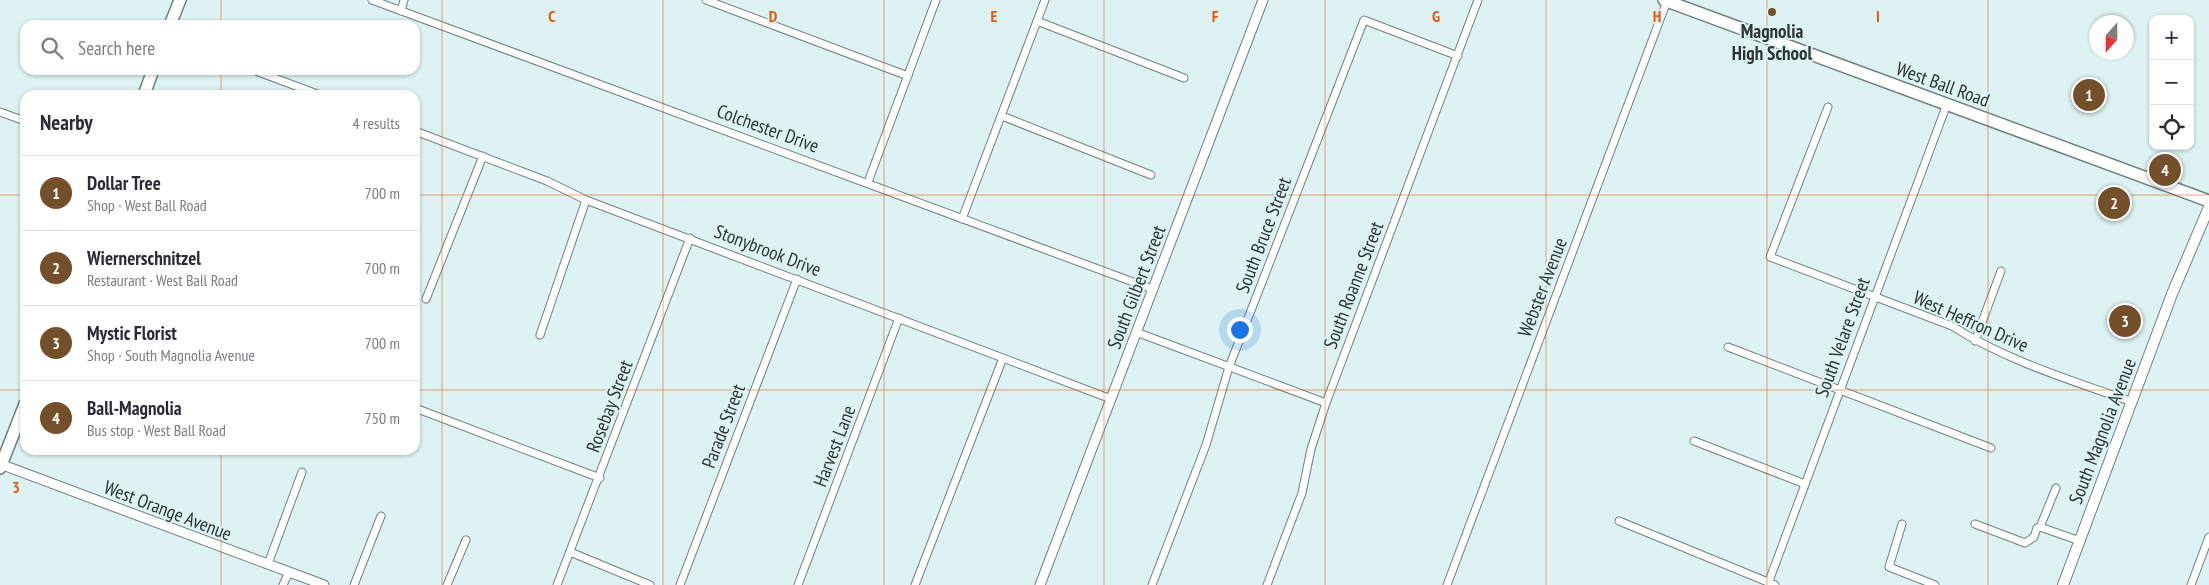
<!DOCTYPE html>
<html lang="en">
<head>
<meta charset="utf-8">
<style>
	body { margin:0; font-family:"PT Sans Narrow",sans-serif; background:#f2f2f3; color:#2b2b33 }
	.controls { position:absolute; right:15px; top:15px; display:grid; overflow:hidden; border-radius:10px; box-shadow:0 1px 4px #0004 }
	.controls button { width:45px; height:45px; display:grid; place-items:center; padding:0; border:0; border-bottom:1px solid #e1e1e2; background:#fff; color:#2b2b33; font:25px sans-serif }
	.compass { position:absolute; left:2089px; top:15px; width:45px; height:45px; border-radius:50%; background:#fff; box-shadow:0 1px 4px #0004; rotate:201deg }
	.you { position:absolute; left:1239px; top:329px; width:18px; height:18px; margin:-12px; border:4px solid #fff; border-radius:50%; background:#1a73e8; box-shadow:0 0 0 8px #1a73e833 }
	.badge { display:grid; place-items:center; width:32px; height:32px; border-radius:50%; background:#74502a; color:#fff; font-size:16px; font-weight:700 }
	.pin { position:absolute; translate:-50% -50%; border:2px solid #fff; box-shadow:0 1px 5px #0006 }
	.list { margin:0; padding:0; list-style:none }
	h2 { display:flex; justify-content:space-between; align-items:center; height:65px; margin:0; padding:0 20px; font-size:21px }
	h2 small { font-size:16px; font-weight:400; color:#7c7c81 }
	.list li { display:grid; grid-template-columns:32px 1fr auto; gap:15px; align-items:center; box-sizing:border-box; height:75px; padding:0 20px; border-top:1px solid #e1e1e2 }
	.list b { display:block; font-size:19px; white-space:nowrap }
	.list p { margin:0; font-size:16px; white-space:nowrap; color:#7c7c81 }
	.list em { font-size:16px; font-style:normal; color:#7c7c81 }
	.icon { flex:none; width:28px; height:28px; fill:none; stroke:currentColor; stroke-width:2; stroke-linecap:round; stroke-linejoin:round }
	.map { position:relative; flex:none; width:2209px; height:585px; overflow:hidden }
	.search { position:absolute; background:#fff; box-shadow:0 1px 4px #0004; left:20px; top:20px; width:400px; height:55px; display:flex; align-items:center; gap:12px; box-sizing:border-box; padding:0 18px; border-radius:15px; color:#7c7c81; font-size:19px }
	.panel { position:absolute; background:#fff; box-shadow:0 1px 4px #0004; left:20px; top:90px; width:400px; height:365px; border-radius:15px }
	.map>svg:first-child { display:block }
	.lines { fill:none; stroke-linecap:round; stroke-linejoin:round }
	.minor-casing { stroke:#6e8181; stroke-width:9 }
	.tertiary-casing { stroke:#6e8181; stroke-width:11 }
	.secondary-casing { stroke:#6e8181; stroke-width:12 }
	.primary-casing { stroke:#6e8181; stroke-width:14 }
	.minor { stroke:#fff; stroke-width:7 }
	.tertiary { stroke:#fff; stroke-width:9 }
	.secondary { stroke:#fff; stroke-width:10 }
	.primary { stroke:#fff; stroke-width:11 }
	.grid { fill:none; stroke:#e8590c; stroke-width:1; stroke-opacity:0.55 }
	.poi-dot { fill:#74502a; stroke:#ddf2f2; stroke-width:2 }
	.labels { text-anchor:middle; stroke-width:4; stroke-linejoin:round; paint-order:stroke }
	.poi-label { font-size:19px; font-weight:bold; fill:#2d3535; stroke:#ddf2f2 }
	.street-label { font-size:19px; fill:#2d3535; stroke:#ddf2f2 }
	.grid-label { font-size:16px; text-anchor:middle; font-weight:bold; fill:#e8590c; stroke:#ddf2f2; stroke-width:4; stroke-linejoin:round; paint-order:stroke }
</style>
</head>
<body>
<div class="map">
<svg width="2209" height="585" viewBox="0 0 2209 585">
	<rect width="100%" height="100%" fill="#ddf2f2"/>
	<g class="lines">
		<g class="minor-casing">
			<g id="minor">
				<path d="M 372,0 L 1152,289"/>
				<path d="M 706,0 L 908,76"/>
				<path d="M 401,11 L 404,0"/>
				<path d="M 1037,21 L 1184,78"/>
				<path d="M 253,70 L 320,95"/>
				<path d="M 1828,107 L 1770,257 L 1952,326 C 2007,361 2071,380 2132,402"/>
				<path d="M 0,112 L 25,121"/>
				<path d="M 1002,116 L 1151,175"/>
				<path d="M 415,131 L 547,181 L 586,200 L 1111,399"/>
				<path d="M 868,182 L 936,0"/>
				<path d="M 962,219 L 1045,0"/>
				<path d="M 426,299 L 483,156"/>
				<path d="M 1136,332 L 1326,403"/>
				<path d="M 540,335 L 586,200"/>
				<path d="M 1975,341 L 2001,271"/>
				<path d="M 1728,347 L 1991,448"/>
				<path d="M 415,408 L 600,478"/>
				<path d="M 1694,441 L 1805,484"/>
				<path d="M 1619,521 L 1775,585"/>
				<path d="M 1902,524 L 1889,567 L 1935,585"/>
				<path d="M 1975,524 L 2025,543 L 2034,537 L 2037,528 L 2040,527 L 2080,541"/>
				<path d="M 2040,527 L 2056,488"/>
				<path d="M 570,552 L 650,585"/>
				<path d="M 268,564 L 302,472"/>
				<path d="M 1769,581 L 1947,104"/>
				<path d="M 283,585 L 289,572"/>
				<path d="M 354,585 L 381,516"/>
				<path d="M 447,585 L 466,540"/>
				<path d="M 557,585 L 690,238"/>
				<path d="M 680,585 L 797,279"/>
				<path d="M 798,585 L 899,318"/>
				<path d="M 915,585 L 1003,358"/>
				<path d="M 1152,585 L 1206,445 L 1229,367 L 1364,20 L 1458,56"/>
				<path d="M 1267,585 L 1302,493 L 1311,449 L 1326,403 L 1478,0"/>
				<path d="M 1447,585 L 1667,1"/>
				<path d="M 2191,585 L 2209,537"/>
			</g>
		</g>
		<g class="tertiary-casing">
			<g id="tertiary">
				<path d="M 0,464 L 324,585"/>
				<path d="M 1040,585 L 1263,0"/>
			</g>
		</g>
		<g class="secondary-casing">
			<path id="secondary" d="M 2063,585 L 2172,294 L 2209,207"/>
		</g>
		<g class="primary-casing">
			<g id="primary">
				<path d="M 1664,0 L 2209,201"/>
				<path d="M 170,25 L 180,0"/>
				<path d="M 144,95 L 153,70"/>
				<path d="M 0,468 L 25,404"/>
			</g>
		</g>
		<use href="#minor" class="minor"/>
		<use href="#tertiary" class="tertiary"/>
		<use href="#secondary" class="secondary"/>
		<use href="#primary" class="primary"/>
	</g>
	<path class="grid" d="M 221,0 L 221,25M 442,0 L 442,585M 663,0 L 663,585M 884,0 L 884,585M 1104,0 L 1104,585M 1325,0 L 1325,585M 1546,0 L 1546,585M 1767,0 L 1767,585M 1988,0 L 1988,585M 221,70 L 221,95M 0,195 L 25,195M 415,195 L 2209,195M 0,390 L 25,390M 415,390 L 2209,390M 221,450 L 221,585"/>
	<circle class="poi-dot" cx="1772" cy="12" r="5"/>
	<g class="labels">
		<g class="poi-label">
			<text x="1772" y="38">Magnolia<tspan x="1772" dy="22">High School</tspan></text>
		</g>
		<g class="street-label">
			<text transform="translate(1943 84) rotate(20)" y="7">West Ball Road</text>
			<text transform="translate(768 128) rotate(20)" y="7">Colchester Drive</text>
			<text transform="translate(1263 235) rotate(-69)" y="7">South Bruce Street</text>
			<text transform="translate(768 250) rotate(21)" y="7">Stonybrook Drive</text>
			<text transform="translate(1353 285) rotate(-69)" y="7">South Roanne Street</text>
			<text transform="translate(1136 287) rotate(-69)" y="7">South Gilbert Street</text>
			<text transform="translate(1542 287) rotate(-69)" y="7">Webster Avenue</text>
			<text transform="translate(1971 321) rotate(24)" y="7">West Heffron Drive</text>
			<text transform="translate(1842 337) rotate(-70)" y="7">South Velare Street</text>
			<text transform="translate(609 406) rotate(-69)" y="7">Rosebay Street</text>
			<text transform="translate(723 426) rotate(-69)" y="7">Parade Street</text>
			<text transform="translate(2102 431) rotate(-69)" y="7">South Magnolia Avenue</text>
			<text transform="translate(834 446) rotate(-69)" y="7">Harvest Lane</text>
			<text transform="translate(168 510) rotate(21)" y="7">West Orange Avenue</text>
		</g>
	</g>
	<g class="grid-label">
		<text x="552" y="22">C</text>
		<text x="773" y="22">D</text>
		<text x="994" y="22">E</text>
		<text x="1215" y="22">F</text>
		<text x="1436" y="22">G</text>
		<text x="1657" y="22">H</text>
		<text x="1878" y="22">I</text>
		<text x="16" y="493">3</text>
	</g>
</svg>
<div class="controls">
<button>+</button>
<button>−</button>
<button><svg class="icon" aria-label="locate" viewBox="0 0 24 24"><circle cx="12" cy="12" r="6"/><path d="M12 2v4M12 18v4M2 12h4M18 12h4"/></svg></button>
</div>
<svg class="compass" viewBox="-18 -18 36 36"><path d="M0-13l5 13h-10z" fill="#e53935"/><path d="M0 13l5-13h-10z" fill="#7c7c81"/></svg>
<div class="you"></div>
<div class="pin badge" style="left:2089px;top:95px">1</div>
<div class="pin badge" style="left:2114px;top:203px">2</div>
<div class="pin badge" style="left:2125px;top:321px">3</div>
<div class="pin badge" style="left:2165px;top:170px">4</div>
<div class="search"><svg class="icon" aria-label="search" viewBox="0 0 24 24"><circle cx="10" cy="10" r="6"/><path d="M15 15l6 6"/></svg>Search here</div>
<section class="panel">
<h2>Nearby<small>4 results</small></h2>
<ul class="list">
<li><span class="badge">1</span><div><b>Dollar Tree</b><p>Shop · West Ball Road</p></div><em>700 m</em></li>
<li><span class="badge">2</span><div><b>Wiernerschnitzel</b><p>Restaurant · West Ball Road</p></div><em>700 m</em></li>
<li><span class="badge">3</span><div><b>Mystic Florist</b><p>Shop · South Magnolia Avenue</p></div><em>700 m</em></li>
<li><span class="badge">4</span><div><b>Ball-Magnolia</b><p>Bus stop · West Ball Road</p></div><em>750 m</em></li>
</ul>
</section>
</div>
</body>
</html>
